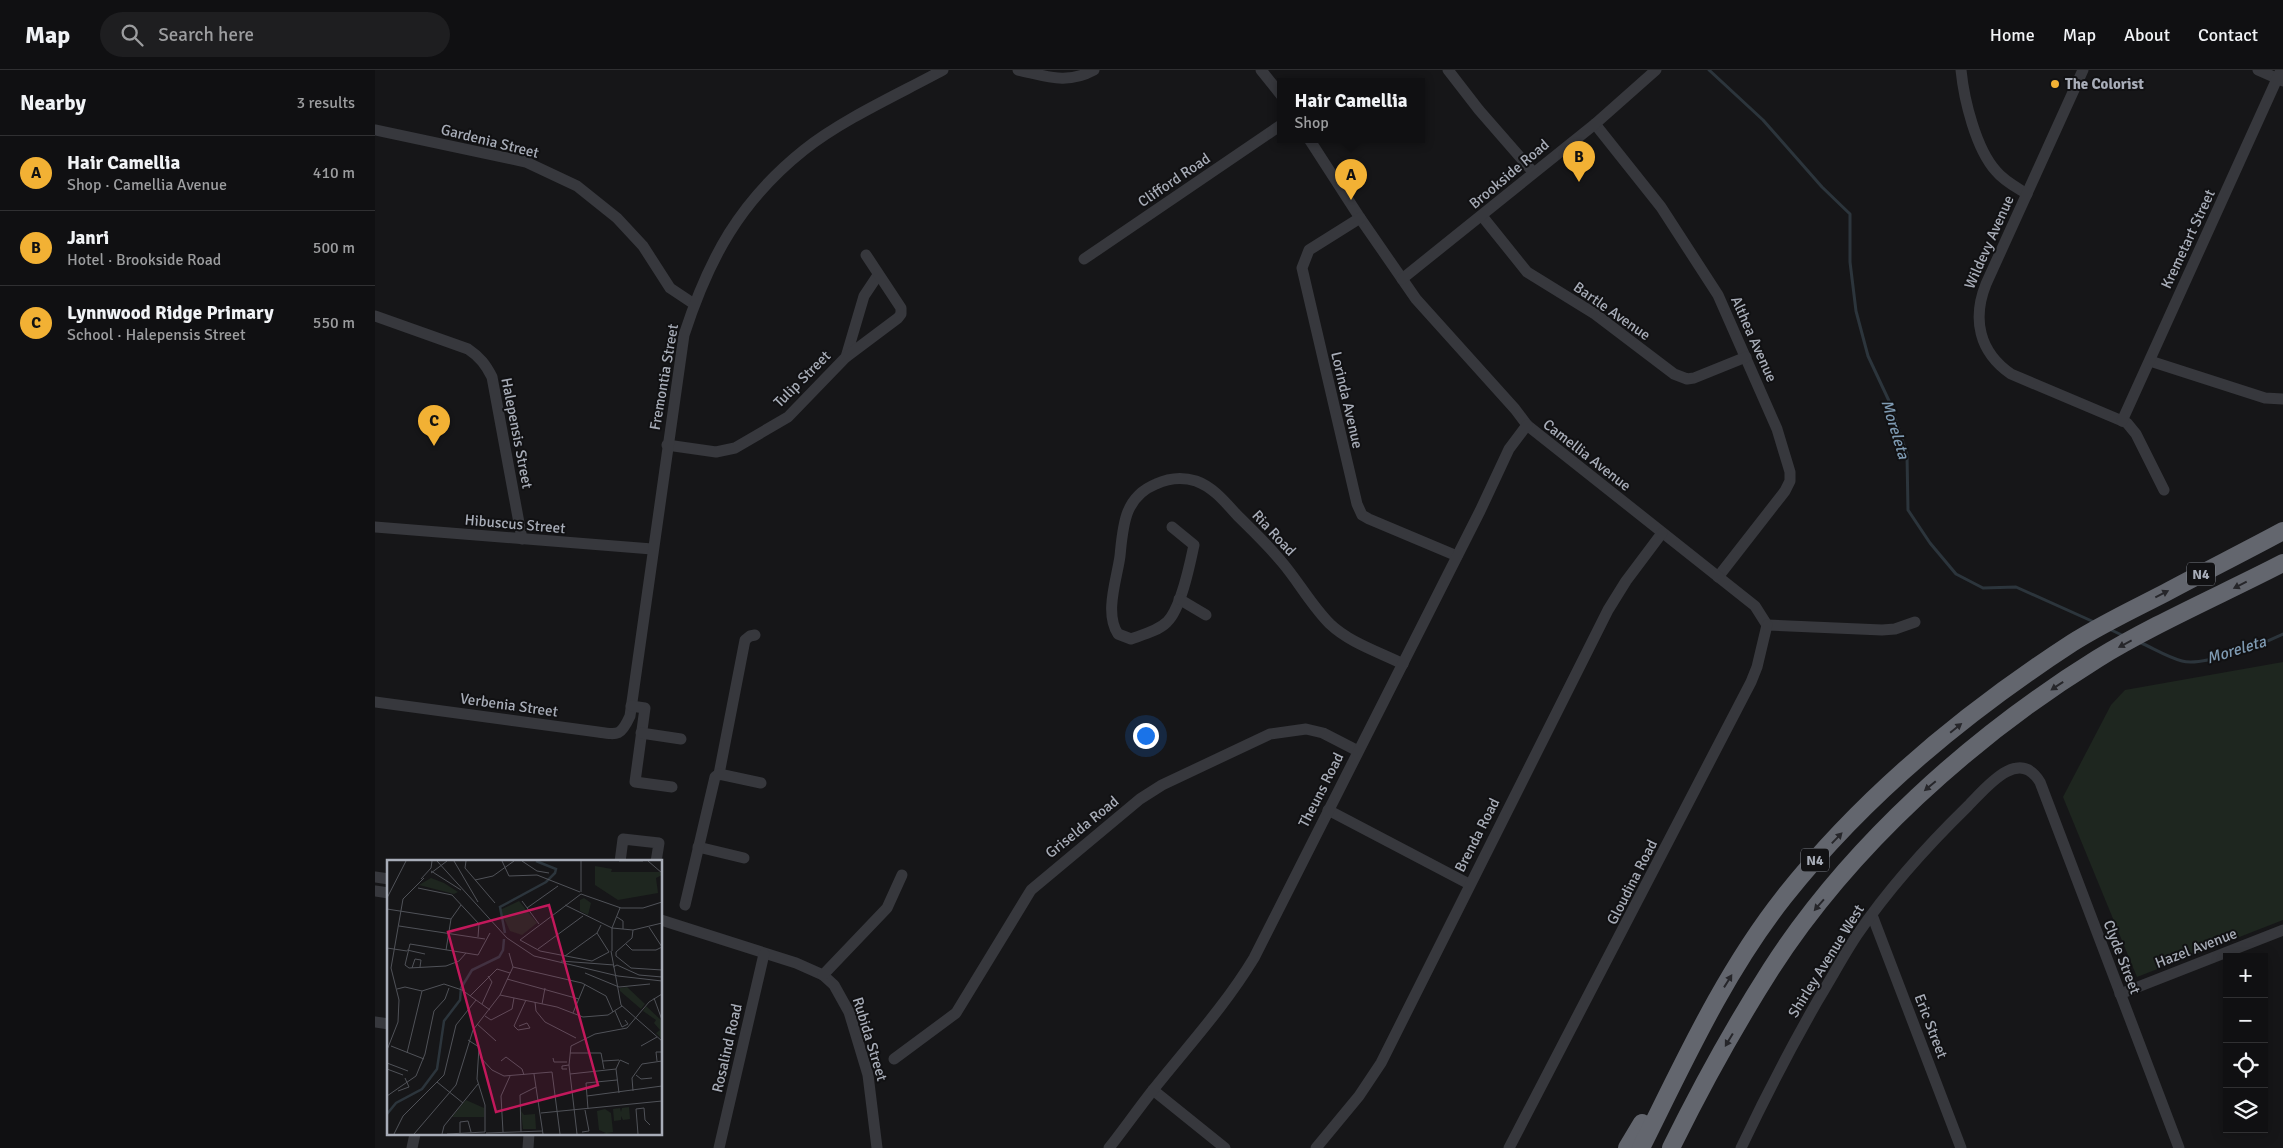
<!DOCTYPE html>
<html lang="en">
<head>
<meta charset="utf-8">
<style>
	body { margin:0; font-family:Signika,sans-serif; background:#1e1e20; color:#f1f3f6 }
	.controls { position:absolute; right:15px; bottom:15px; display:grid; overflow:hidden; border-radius:0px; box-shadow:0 2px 12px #0003 }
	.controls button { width:45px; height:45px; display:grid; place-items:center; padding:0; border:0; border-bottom:1px solid #303032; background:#101012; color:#f1f3f6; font:25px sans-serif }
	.you { position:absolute; left:770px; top:665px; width:18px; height:18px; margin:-12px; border:4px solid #fff; border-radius:50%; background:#1a73e8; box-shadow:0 0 0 8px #1a73e833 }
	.badge { display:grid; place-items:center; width:32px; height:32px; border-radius:50%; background:#f2b134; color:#111; font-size:16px; font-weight:700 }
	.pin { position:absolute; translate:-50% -41px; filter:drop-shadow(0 1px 2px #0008) }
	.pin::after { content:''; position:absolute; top:26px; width:18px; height:15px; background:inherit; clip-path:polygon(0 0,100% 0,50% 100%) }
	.popup { position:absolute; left:902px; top:8px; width:148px; height:65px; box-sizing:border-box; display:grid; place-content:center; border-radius:0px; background:#101012; filter:drop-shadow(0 1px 4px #0005); font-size:16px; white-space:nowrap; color:#9c9d9f }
	.popup b { font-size:19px; color:#f1f3f6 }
	.popup::after { content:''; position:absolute; left:50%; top:100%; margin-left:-10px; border:10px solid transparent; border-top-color:#101012 }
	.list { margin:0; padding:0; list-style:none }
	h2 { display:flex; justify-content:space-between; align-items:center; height:65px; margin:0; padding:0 20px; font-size:21px }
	h2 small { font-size:16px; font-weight:400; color:#9c9d9f }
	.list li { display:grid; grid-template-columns:32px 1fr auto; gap:15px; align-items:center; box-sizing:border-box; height:75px; padding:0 20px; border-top:1px solid #303032 }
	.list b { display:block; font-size:19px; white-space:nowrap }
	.list p { margin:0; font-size:16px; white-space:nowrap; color:#9c9d9f }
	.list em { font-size:16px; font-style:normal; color:#9c9d9f }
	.icon { flex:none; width:28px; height:28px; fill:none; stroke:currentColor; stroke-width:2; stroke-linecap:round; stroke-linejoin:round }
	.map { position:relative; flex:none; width:1908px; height:1078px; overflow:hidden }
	header { display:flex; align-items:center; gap:30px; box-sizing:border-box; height:70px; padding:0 25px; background:#101012; border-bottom:1px solid #303032 }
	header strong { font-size:24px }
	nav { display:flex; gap:28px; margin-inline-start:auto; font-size:18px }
	.search { width:350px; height:45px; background:#1e1e20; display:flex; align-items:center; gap:12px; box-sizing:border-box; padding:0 18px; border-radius:28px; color:#9c9d9f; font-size:19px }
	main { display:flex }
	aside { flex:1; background:#101012 }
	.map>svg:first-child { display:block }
	.green { fill:#1e261f }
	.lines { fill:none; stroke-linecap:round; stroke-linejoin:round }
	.stream { stroke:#2c353c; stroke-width:3 }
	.minor { stroke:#37383d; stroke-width:11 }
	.highway { stroke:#63666e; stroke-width:18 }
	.oneway { fill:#26262a }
	.poi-dot { fill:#f2b134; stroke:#111113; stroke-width:2 }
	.labels { text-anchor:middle; stroke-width:4; stroke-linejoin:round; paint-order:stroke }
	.shield { fill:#111113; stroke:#7b7e86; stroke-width:1 }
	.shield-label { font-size:14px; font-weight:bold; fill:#a8adb8 }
	.poi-label { font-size:15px; font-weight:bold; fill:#a8adb8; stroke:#111113; text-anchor:start }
	.street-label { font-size:15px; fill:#a8adb8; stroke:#111113 }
	.water-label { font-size:16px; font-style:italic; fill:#7f9bb3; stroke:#111113 }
	.inset-river { fill:none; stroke:#2c353c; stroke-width:2.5 }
	.inset-road { fill:none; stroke:#505258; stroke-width:1 }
	.view { fill:#c2185b; fill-opacity:0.15; stroke:#c2185b; stroke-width:2.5 }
	.inset-edge { fill:none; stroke:#a8adb8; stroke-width:2.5 }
</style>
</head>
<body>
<header>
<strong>Map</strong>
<div class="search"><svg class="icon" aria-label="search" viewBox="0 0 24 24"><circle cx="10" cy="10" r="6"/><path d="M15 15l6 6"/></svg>Search here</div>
<nav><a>Home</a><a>Map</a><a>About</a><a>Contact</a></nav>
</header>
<main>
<aside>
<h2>Nearby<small>3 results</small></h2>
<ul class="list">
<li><span class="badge">A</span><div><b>Hair Camellia</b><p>Shop · Camellia Avenue</p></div><em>410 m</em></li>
<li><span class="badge">B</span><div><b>Janri</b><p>Hotel · Brookside Road</p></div><em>500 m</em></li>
<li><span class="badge">C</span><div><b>Lynnwood Ridge Primary</b><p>School · Halepensis Street</p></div><em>550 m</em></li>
</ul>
</aside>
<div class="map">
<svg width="1908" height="1078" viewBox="0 0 1908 1078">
	<rect width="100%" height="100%" fill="#161618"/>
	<path class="green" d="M 1908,592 L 1908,850 L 1762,907 L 1688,727 L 1736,635 L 1750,620 Z"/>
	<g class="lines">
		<g class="stream">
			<path d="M 1334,0 L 1388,50 L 1447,117 L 1475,144 L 1475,192 L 1481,241 L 1493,286 L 1515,333 L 1532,385 L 1533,440 L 1555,473 L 1581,504 L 1608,518 L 1641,517 L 1719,552"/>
			<path d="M 1734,559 L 1749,566"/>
			<path d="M 1764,572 C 1778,578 1792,587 1807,591 C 1828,597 1887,574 1908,564"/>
		</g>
		<g class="minor">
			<path d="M 643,0 C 671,6 692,15 719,0"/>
			<path d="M 886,0 L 906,25"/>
			<path d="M 1073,0 L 1104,40 L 1158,102"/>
			<path d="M 1586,0 C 1589,30 1601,79 1621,101 C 1629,111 1641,117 1652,124"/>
			<path d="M 1708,0 L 1611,214 C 1597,249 1604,282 1636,304 L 1752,353 L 1761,364 L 1789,420"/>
			<path d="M 1883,0 L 1908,11"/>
			<path d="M 1220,54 L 1286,137 L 1343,225 L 1402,359 L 1415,402 L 1415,411 L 1410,421 L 1343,507"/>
			<path d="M 0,60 L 151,92 L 202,116 L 242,148 L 268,176 L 295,218 L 319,234"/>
			<path d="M 934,69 L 985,148 L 1041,229 L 1140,339 L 1152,355 L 1380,536 L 1392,555"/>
			<path d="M 1107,146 L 1152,202 L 1220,244 L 1299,304 L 1312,309 L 1319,308 L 1371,287"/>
			<path d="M 985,148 L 934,180 L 927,198 L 982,434 L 987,445 L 994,449 L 1082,486"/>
			<path d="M 709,189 L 906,55"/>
			<path d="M 1027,209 L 1220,54 L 1281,0"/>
			<path d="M 0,246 L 93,279 C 105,287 111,295 117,307 L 147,469"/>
			<path d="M 471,287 L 489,226 L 503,205"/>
			<path d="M 1775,291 L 1890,328 L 1908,329"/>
			<path d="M 1747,351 L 1906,0"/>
			<path d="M 292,375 L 341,382 L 360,378 L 413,347 L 471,287 L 523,248 L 526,244 L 526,238 L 491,185"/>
			<path d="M 0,457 L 277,479"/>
			<path d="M 797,457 L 819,475 C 815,494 806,539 792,552 C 783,561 767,565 756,569 L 743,564 C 729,543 742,509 745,486 C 748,456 749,427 781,414 C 794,408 808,407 821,411 C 838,417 850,432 862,445 C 877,460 893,475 906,491 C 924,512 936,535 955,554 C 975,573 1004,582 1028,594"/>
			<path d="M 804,529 L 831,545"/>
			<path d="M 1392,555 L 1507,560 L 1520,559 L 1540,552"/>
			<path d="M 0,632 L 223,662 C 243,665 246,666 255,646 L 309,265 C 334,188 365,131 429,80 C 468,49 524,24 568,0"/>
			<path d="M 256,636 L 270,638 L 260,712 L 297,717"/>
			<path d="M 266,663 L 306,669"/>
			<path d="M 344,704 L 370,570 L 375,566 L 380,565"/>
			<path d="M 953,740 L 1094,814"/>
			<path d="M 323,777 L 369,788"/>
			<path d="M 245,792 L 248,769 L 284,773 L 281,792"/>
			<path d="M 0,807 L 14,809"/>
			<path d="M 0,821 L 14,823"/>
			<path d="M 310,835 L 340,707 L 344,704 L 386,713"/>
			<path d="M 1497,845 L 1586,1078"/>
			<path d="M 286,850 L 421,893 L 448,905 L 459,915 L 474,942 L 493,1005 L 502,1078"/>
			<path d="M 448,905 L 512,838 L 527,805"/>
			<path d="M 1745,924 L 1908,860"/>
			<path d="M 0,952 L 14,954"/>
			<path d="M 519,989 L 581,943 L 656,820 L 765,729 L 787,715 L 895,664 L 931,659 L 948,663 L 983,681"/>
			<path d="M 778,1020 L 850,1078"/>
			<path d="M 37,1078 L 40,1064"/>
			<path d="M 153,1078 L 154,1064"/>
			<path d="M 344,1078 L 389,884"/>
			<path d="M 734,1078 C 749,1059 763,1039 778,1020 C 813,976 850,936 879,888 L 1105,441 L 1134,379 L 1152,355"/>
			<path d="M 941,1078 L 984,1026 L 1006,993 L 1233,540 L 1251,511 L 1287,463"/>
			<path d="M 1134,1078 L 1376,612 L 1382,597 L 1392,555"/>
			<path d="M 1366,1078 C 1390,1027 1415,979 1443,930 C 1456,909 1468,886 1482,865 C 1514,818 1553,775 1593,736 C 1610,719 1643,676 1665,712 L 1804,1078"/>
		</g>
		<g class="highway">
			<path d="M 1252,1078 L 1267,1053"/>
			<path d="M 1266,1078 C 1309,992 1349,903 1409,827 C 1488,727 1591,642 1697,573 C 1727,554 1759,539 1790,523 C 1829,502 1869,482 1908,461"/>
			<path d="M 1296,1078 C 1326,1017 1359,957 1396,899 C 1475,776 1598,666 1722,589 C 1779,554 1848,524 1908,493"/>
		</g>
	</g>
	<defs><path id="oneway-solid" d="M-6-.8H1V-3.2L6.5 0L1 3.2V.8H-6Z" transform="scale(1.25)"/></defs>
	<g class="oneway">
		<use href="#oneway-solid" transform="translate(1865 515) rotate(153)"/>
		<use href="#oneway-solid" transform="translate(1787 524) rotate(-27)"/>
		<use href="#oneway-solid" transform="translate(1750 574) rotate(152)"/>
		<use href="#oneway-solid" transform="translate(1682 616) rotate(146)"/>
		<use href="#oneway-solid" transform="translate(1581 658) rotate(-39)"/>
		<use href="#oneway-solid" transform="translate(1555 716) rotate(140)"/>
		<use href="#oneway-solid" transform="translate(1462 768) rotate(-46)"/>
		<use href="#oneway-solid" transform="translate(1444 835) rotate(131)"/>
		<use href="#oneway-solid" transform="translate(1353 911) rotate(-58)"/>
		<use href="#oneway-solid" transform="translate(1354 970) rotate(121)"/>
	</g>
	<circle class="poi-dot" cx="1680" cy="14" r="5"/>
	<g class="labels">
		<g class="shield">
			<rect x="1812" y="492.5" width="28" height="23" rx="4"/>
			<rect x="1426" y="778.5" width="28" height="23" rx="4"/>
		</g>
		<g class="shield-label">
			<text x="1826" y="509">N4</text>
			<text x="1440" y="795">N4</text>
		</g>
		<g class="poi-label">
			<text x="1690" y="19">The Colorist</text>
		</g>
		<g class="street-label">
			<text transform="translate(115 71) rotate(14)" y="5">Gardenia Street</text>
			<text transform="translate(1134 104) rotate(-40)" y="5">Brookside Road</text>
			<text transform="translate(799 110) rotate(-34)" y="5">Clifford Road</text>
			<text transform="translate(1813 169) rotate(-65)" y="5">Kremetart Street</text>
			<text transform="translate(1614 172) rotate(-66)" y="5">Wildevy Avenue</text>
			<text transform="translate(1237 241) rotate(35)" y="5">Bartle Avenue</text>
			<text transform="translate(1379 269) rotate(66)" y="5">Althea Avenue</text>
			<text transform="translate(289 307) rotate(-80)" y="5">Fremontia Street</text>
			<text transform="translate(427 309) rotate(-45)" y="5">Tulip Street</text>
			<text transform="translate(972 330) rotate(77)" y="5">Lorinda Avenue</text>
			<text transform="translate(142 363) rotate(79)" y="5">Halepensis Street</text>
			<text transform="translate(1212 385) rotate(38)" y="5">Camellia Avenue</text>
			<text transform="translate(140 454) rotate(5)" y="5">Hibuscus Street</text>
			<text transform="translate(899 463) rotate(47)" y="5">Ria Road</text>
			<text transform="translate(134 635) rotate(8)" y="5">Verbenia Street</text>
			<text transform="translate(946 720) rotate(-63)" y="5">Theuns Road</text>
			<text transform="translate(707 757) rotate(-39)" y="5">Griselda Road</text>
			<text transform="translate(1102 765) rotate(-63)" y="5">Brenda Road</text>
			<text transform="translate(1257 812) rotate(-63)" y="5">Gloudina Road</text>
			<text transform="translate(1821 878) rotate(-21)" y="5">Hazel Avenue</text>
			<text transform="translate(1747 887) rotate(69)" y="5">Clyde Street</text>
			<text transform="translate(1451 891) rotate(-58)" y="5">Shirley Avenue West</text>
			<text transform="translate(1556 956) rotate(69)" y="5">Eric Street</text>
			<text transform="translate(495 969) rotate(73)" y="5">Rubida Street</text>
			<text transform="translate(352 978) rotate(-77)" y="5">Rosalind Road</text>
		</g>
		<g class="water-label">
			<text transform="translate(1521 359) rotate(73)" y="6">Moreleta</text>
			<text transform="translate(1861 579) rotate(-17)" y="6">Moreleta</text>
		</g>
	</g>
	<g transform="translate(12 790)">
		<rect width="275" height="275" fill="#161618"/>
		<path d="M 208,6 L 225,9 L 224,12 L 273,12 L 275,15 L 269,18 L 271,33 L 231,40 L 208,25 ZM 44,18 L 57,23 L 71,32 L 67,34 L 32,25 ZM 197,38 L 204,43 L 201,55 L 193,51 L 193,40 ZM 132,41 L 150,63 L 135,75 L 123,71 L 113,50 ZM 240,127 L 258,144 L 254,149 L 233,131 L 233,128 ZM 259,146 L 274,160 L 275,179 L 269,173 L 273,170 L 267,163 L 269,160 L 256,151 ZM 79,240 L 97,248 L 97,257 L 65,257 ZM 242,247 L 243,259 L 236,260 L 234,256 L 234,260 L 227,261 L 226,249 L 233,248 L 234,252 L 235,248 ZM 218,249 L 224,253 L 226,272 L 220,273 L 226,274 L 216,274 L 219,273 L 212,270 L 210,251 ZM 134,251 L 137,255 L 148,254 L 149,269 L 136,269 Z" fill="#1e261f"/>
		<path class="inset-river" d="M 118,73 L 113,47 L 159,22 L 168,13 L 169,9 L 149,1M 0,254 L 9,243 L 35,229 L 50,209 L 57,161 L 73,140 L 74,128 L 85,110 L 112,97 L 116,90 L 117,79"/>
		<path class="inset-road" d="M 50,1 L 120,78 L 147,96 L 231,116 L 275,121M 67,1 L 91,42M 79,1 L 78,8 L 108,43M 115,1 L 122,16 L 150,15 L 193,32M 135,1 L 150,11 L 162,13M 194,1 L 194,32M 232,1 L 256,1M 261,1 L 275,13M 44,11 L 74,30M 44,13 L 60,1M 34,19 L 44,8 L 45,1M 88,20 L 106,16 L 127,1M 31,28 L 65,35 L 92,64 L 91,77M 194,34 L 133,80 L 153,91 L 205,101 L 222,92 L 210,73M 194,34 L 234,48 L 256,48 L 275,42M 0,38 L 19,1M 135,41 L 152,64M 178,45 L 225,68 L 246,70 L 275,63M 140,48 L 171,26M 0,49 L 64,59M 230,57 L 236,61 L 236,69M 12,66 L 98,79M 262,67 L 275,87M 225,68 L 233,48M 246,70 L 245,78 L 229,92 L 229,96 L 244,108 L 275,110M 239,84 L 245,90 L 269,90 L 275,87M 0,88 L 20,91M 151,89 L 196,56M 20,90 L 38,94M 59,90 L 64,59 L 74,45M 224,91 L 234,145 L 275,181M 225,91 L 225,68M 79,93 L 72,101 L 59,106 L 22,108 L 18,105 L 23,84 L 91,95 L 103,73M 178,96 L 210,73 L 214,65M 174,101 L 227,105M 126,107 L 195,123 L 219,136 L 226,152M 226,107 L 230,105 L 252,115 L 275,117M 25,108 L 28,99 L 34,100 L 33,107M 198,113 L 232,127 L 263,124M 120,119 L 192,139M 10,129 L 18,127 L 35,131M 35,131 L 57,124 L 75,130 L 103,150M 113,135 L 170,147 L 196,157 L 221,155 L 235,146M 83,136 L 110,109 L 123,113M 267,138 L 275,160M 148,142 L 149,151 L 158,162 L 189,178M 95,144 L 105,122 L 101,116M 155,144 L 158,128M 228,151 L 235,167 L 241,164 L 238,160M 186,153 L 198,124M 98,156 L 104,160 L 125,149 L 127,138M 90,164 L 109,181M 132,166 L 140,163 L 143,168 L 131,170 L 127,166 L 139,140M 81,180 L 92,187 L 90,219 L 98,245 L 98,272M 4,186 L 37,199M 254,186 L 270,177M 0,190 L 11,162 L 12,140 L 4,108 L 16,39 L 37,18M 20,193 L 35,131M 183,193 L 214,193 L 217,209M 93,197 L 105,210 L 117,216 L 165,212 L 173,274M 166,198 L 167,202 L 180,202M 114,201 L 119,197 L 135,209 L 137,215M 216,201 L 232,200M 270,201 L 269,192 L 275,192M 0,203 L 21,211M 0,209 L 16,215M 180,209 L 175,209 L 175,206 L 182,205M 147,214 L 156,274M 183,214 L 229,209M 249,215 L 254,219 L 265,218M 50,222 L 76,243M 11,231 L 22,227 L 18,218M 246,231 L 245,218 L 255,204 L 275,201M 232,233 L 229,209 L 233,200 L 242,204M 0,236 L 29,216 L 38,194 L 47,151 L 58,139 L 62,128M 200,236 L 275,226M 201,249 L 199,223 L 230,220M 154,253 L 275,241M 116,272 L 114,236 L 123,216M 134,272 L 133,235 L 149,227M 195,272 L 202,271 L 198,250M 73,273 L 73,262 L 81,261 L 84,272M 99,273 L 156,271M 7,274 L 16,256 L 57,215 L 69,165 L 89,140M 27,274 L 69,225 L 86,170 L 113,135 L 126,107 L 122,93M 55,274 L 57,266 L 91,224M 60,274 L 98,272M 190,274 L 182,205 L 184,186 L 208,174 L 240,168 L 262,142 L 275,134M 251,274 L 249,249 L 257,248 L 258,260 L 263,265"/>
		<path class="view" d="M 162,45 L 211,225 L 109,252 L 61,72 Z"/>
		<rect width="275" height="275" class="inset-edge"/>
	</g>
</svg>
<div class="controls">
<button>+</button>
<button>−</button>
<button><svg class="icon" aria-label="locate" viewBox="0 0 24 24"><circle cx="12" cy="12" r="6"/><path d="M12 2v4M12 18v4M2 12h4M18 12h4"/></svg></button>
<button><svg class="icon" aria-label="layers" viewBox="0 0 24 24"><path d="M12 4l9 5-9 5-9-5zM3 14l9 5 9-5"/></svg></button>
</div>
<div class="you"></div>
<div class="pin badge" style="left:976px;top:130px">A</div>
<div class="popup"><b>Hair Camellia</b>Shop</div>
<div class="pin badge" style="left:1204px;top:112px">B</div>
<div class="pin badge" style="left:59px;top:376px">C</div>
</div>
</main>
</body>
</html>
